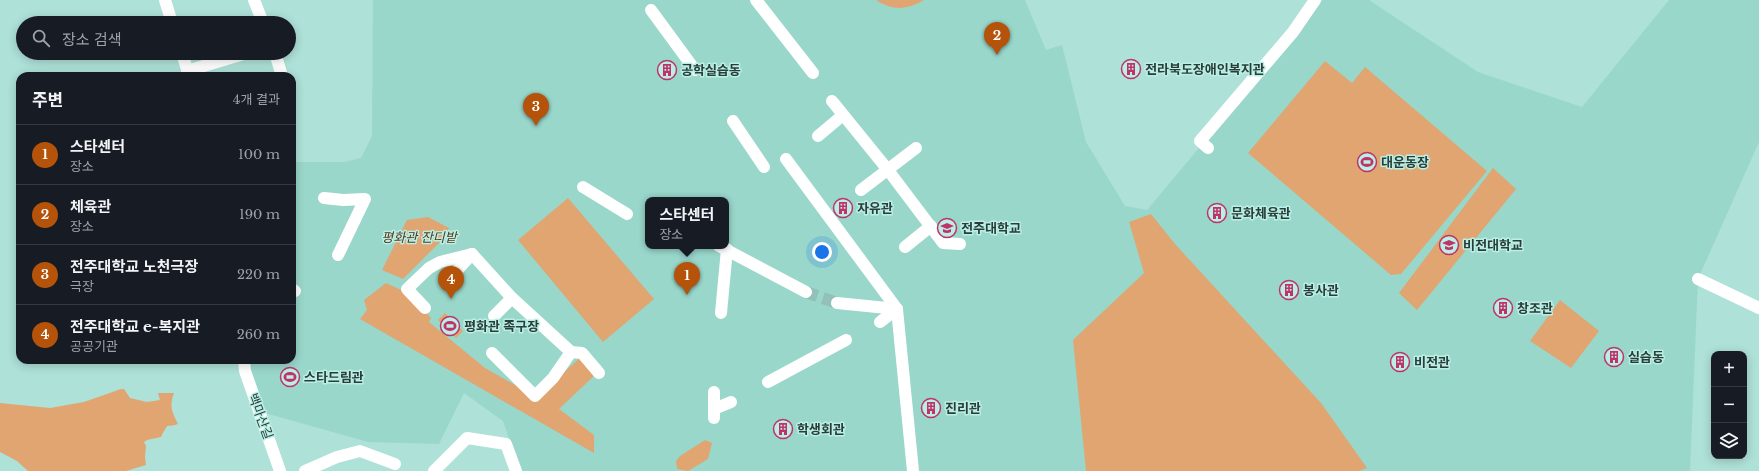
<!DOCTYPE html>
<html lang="ko">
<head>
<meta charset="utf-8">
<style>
	body { margin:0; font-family:"Libre Baskerville","Noto Sans KR",serif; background:#20242c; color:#f1f3f6 }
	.controls { position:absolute; right:12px; bottom:12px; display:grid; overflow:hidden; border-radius:8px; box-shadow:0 2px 10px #0003 }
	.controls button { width:36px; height:36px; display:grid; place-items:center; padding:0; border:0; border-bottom:1px solid #363941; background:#171b24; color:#f1f3f6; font:20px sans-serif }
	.you { position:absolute; left:822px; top:252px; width:14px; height:14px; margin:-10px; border:3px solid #fff; border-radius:50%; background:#1a73e8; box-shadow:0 0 0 6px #1a73e833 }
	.badge { display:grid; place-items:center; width:26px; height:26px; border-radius:50%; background:#b45309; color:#fff; font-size:13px; font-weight:700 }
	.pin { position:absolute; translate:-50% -33px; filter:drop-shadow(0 1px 2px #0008) }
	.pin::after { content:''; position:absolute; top:21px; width:14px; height:12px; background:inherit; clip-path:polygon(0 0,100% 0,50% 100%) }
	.popup { position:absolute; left:645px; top:197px; width:84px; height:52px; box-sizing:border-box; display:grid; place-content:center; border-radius:8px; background:#171b24; filter:drop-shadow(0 1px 3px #0005); font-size:13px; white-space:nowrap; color:#9ea1a6 }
	.popup b { font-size:15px; color:#f1f3f6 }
	.popup::after { content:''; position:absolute; left:50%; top:100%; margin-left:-8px; border:8px solid transparent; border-top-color:#171b24 }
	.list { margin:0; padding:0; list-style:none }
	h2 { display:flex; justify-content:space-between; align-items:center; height:52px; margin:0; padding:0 16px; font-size:17px }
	h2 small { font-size:13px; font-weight:400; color:#9ea1a6 }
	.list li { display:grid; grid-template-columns:26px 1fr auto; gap:12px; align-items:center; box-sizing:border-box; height:60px; padding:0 16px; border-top:1px solid #363941 }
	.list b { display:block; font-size:15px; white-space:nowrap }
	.list p { margin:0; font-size:13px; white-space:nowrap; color:#9ea1a6 }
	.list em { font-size:13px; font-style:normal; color:#9ea1a6 }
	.icon { flex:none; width:22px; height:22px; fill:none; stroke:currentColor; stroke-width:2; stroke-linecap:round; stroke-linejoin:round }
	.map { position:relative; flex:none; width:1759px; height:471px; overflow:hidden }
	.search { position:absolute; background:#171b24; box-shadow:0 2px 10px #0003; left:16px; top:16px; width:280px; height:44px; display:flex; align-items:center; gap:10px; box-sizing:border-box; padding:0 14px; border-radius:22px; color:#9ea1a6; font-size:15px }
	.panel { position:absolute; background:#171b24; box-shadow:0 2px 10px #0003; left:16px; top:72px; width:280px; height:292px; border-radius:12px }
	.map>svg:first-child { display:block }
	.built { fill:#99d7cb; fill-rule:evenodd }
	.green { fill:#e0a571 }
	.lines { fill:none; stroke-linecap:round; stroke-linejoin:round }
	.minor-tunnel { stroke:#93c0b8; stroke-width:12; stroke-dasharray:12 6; stroke-linecap:butt }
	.minor { stroke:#fff; stroke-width:12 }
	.labels { text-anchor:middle; stroke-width:3; stroke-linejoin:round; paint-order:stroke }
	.poi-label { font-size:13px; font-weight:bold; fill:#293e3a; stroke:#bbefe5; text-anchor:start }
	.park-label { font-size:13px; font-style:italic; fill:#57371a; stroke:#bbefe5 }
	.street-label { font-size:13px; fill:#293e3a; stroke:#bbefe5 }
</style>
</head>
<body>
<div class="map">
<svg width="1759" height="471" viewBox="0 0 1759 471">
	<rect width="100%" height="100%" fill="#aee1d8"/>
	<path class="built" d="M 373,0 L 1025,0 L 1046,50 L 1062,45 L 1086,142 L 1125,206 L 1147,210 L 1323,0 L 1369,0 L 1478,72 L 1582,107 L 1669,0 L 1759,0 L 1759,142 L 1698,279 L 1690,471 L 520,471 L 503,421 L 464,393 L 439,444 L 368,442 L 265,413 L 250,373 L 249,360 L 292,360 L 292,162 L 344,162 L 361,158 L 372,136 ZM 648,200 L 726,200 L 726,246 L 648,246 Z"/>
	<g class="green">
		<path d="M 876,0 L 924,0 C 907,10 893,11 876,0 Z"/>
		<path d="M 1325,61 L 1352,83 L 1365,67 L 1487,171 L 1401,274 L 1391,275 L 1248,153 Z"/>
		<path d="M 1493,168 L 1516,189 L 1417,310 L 1399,293 Z"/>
		<path d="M 568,198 L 654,299 L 603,342 L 518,240 Z"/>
		<path d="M 1151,214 L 1175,244 L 1321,403 L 1367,468 L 1359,471 L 1086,471 L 1073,340 L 1144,273 L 1129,222 Z"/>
		<path d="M 428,217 L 449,228 L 440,242 L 403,279 L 382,270 L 407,220 Z"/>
		<path d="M 386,283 L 410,294 L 431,318 L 429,322 L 485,368 L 536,397 L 582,356 L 596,374 L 559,409 L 594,435 L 594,453 L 360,319 L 367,310 L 364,300 Z"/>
		<path d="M 1560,300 L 1599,331 L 1571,368 L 1530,341 Z"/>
		<path d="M 445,313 L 463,331 L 456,338 L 438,320 Z"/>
		<path d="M 121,389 L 124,389 L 130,398 L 147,402 L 160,400 L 158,393 L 174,393 C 169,406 172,412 178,424 C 164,429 170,420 161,437 L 147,440 L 144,442 L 146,446 L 145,457 L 146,465 L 126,471 L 28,471 L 17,461 L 0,452 L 0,403 L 50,408 L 84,402 Z"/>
		<path d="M 705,440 L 712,443 L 708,459 L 688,471 L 677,469 L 676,461 L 680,456 Z"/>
	</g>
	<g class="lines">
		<path class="minor-tunnel" d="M 806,292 L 837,303"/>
		<g class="minor">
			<path d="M 165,0 L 172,23"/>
			<path d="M 254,0 L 263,23"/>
			<path d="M 756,0 L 813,73"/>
			<path d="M 651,10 L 695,70"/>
			<path d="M 182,53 L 189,76"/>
			<path d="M 275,53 L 282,76"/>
			<path d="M 187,71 L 247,53"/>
			<path d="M 832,101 L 888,170 L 943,243 L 960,244"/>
			<path d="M 733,121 L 764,167"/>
			<path d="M 818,136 L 843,115"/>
			<path d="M 1208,148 L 1200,141 L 1293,32 L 1315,0"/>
			<path d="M 786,159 L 897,309 L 913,471"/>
			<path d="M 583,187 L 627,214"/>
			<path d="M 861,190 L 916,148"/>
			<path d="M 324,198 L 343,200 L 365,199 L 338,255"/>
			<path d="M 719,246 L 806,292"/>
			<path d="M 905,247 L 931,226"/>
			<path d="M 472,254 L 512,298 L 571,352 L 582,353 L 599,373"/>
			<path d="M 451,277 L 472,254"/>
			<path d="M 1698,279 L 1759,308"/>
			<path d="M 292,289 L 295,291"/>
			<path d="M 837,303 L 897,309"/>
			<path d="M 425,308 L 407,289 L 429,268 L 440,262 L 472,254"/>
			<path d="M 721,313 L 727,249"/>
			<path d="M 494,316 L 512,298"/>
			<path d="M 880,322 L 897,309"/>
			<path d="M 492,353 L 535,396 L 553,378 L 571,352"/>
			<path d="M 244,360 L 245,371 L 280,471"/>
			<path d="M 768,382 L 846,340"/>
			<path d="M 714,392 L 714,418"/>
			<path d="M 714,409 L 731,402"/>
			<path d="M 305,471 L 337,457 L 360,451 L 395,464"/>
			<path d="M 434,471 L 467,438 L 506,444 L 516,471"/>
		</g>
	</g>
	<defs>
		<g id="building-ring" transform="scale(1)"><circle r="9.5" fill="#bbefe5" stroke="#bf3369" stroke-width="1.5"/><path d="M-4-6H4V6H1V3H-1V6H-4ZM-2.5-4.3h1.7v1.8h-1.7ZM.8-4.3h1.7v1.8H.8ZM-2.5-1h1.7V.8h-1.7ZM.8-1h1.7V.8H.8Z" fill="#bf3369"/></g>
		<g id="stadium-ring" transform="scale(1)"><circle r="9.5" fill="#bbefe5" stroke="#bf3369" stroke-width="1.5"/><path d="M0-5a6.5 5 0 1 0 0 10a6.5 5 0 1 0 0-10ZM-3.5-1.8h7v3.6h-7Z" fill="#bf3369"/></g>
		<g id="university-ring" transform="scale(1)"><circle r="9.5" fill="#bbefe5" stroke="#bf3369" stroke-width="1.5"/><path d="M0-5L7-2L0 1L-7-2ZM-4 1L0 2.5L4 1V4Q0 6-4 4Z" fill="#bf3369"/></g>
	</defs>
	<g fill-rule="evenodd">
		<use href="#building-ring" x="1131" y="69"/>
		<use href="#building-ring" x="667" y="70"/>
		<use href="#stadium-ring" x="1367" y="162"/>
		<use href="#building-ring" x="843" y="208"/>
		<use href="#building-ring" x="1217" y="213"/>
		<use href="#university-ring" x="947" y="228"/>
		<use href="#university-ring" x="1449" y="245"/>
		<use href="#building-ring" x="1289" y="290"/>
		<use href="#building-ring" x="1503" y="308"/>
		<use href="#stadium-ring" x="450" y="326"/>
		<use href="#building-ring" x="1614" y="357"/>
		<use href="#building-ring" x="1400" y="362"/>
		<use href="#stadium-ring" x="290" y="377"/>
		<use href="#building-ring" x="931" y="408"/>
		<use href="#building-ring" x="783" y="429"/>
	</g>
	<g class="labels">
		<g class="poi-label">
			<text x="1145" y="74">전라북도장애인복지관</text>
			<text x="681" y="75">공학실습동</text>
			<text x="1381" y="167">대운동장</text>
			<text x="857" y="213">자유관</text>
			<text x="1231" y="218">문화체육관</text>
			<text x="961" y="233">전주대학교</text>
			<text x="1463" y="250">비전대학교</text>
			<text x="1303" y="295">봉사관</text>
			<text x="1517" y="313">창조관</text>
			<text x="464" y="331">평화관 족구장</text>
			<text x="1628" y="362">실습동</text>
			<text x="1414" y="367">비전관</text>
			<text x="304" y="382">스타드림관</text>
			<text x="945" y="413">진리관</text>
			<text x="797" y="434">학생회관</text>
		</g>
		<g class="park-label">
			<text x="419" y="242">평화관 잔디밭</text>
		</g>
		<g class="street-label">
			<text transform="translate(261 416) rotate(70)" y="5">백마산길</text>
		</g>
	</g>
</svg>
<div class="controls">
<button>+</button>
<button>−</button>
<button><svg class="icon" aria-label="layers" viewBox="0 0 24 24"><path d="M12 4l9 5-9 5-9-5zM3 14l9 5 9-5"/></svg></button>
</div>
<div class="you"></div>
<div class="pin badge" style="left:687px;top:295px">1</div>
<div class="popup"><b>스타센터</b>장소</div>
<div class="pin badge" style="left:997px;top:55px">2</div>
<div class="pin badge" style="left:536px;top:126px">3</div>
<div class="pin badge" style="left:451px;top:299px">4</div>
<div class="search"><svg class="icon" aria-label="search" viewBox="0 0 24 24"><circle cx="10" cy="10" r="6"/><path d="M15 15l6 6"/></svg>장소 검색</div>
<section class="panel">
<h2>주변<small>4개 결과</small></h2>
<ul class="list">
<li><span class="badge">1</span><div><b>스타센터</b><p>장소</p></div><em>100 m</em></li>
<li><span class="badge">2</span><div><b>체육관</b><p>장소</p></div><em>190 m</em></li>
<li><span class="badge">3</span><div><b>전주대학교 노천극장</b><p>극장</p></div><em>220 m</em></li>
<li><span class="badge">4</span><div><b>전주대학교 e-복지관</b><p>공공기관</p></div><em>260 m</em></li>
</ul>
</section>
</div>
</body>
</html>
